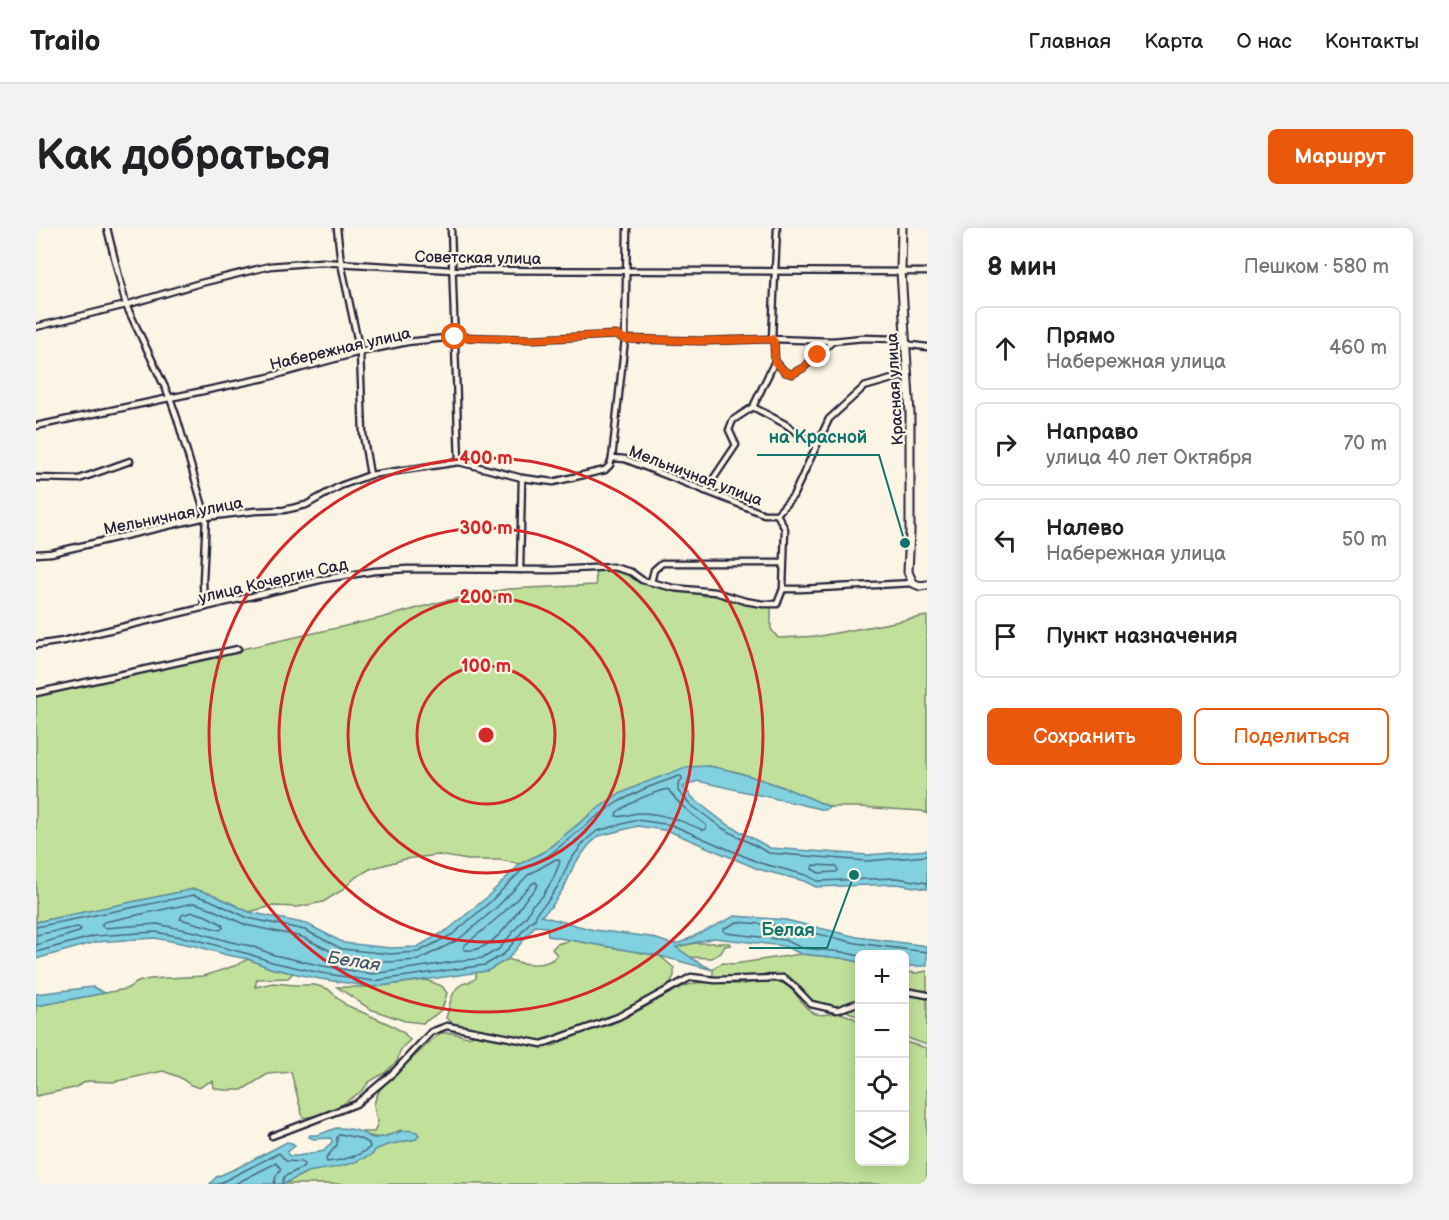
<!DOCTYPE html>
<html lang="ru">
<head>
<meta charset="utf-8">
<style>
	body { margin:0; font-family:"Balsamiq Sans",sans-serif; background:#f2f2f2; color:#202124 }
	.controls { position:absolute; right:18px; bottom:18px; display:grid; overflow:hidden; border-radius:9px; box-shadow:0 3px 15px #0003 }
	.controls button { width:54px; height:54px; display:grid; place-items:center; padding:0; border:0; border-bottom:2px solid #e0e0e0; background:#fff; color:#202124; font:30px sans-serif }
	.stop { position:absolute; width:18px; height:18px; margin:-14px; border:4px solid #ea580c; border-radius:50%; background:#fff }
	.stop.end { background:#ea580c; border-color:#fff; box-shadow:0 2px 6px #0008 }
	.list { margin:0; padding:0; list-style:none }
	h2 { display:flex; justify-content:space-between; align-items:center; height:78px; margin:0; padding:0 24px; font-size:26px }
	h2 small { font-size:20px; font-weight:400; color:#757577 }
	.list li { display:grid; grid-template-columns:39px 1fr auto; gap:18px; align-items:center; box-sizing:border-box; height:84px; margin:0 12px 12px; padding:0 12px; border:2px solid #e0e0e0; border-radius:9px }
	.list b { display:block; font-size:22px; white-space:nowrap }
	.list p { margin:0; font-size:20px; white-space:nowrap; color:#757577 }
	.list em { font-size:20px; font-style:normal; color:#757577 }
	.actions { display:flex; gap:12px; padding:18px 24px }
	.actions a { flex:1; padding:14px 0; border:2px solid #ea580c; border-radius:9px; text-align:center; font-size:21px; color:#ea580c }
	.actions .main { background:#ea580c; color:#fff }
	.icon { flex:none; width:33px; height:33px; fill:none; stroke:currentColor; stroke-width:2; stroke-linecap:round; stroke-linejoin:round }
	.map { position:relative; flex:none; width:891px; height:956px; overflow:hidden; border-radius:9px }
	header { display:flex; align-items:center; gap:36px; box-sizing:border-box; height:84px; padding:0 30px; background:#fff; border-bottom:2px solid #e0e0e0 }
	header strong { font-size:28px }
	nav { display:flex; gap:33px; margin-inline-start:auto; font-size:21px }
	.intro { display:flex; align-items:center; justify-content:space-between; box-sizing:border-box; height:144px; padding:0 36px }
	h1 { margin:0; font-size:42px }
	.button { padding:15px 27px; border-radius:9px; background:#ea580c; color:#fff; font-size:21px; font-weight:700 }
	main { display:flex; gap:36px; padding:0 36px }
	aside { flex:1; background:#fff; border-radius:9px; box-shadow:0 3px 15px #0003 }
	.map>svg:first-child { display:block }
	.green { fill:#c1e19a; stroke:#72826a; stroke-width:1.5 }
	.water { fill:#82d1e0; stroke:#5c8b9e; stroke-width:1.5 }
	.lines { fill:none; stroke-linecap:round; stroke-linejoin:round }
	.shore { stroke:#48687d; stroke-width:1.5 }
	.street-casing { stroke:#22223b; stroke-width:9 }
	.secondary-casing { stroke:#22223b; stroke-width:11 }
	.street { stroke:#fcf5e5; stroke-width:4.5 }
	.secondary { stroke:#fcf5e5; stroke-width:7 }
	.route { stroke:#ea580c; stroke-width:8 }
	.ring { fill:none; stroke:#d62828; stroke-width:3 }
	.labels { text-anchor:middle; stroke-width:4.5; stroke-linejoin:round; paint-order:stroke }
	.street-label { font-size:16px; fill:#22223b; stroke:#fcf5e5 }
	.water-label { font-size:18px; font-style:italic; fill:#3f576d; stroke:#fcf5e5 }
	.centre { fill:#d62828; stroke:#fcf5e5; stroke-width:3 }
	.ring-label { font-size:18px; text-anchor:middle; font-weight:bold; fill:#d62828; stroke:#fcf5e5; stroke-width:4.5; stroke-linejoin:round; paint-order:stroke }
	.leader { fill:none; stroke:#0f766e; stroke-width:2 }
	.callout-dot { fill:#0f766e; stroke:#fcf5e5; stroke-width:2 }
	.callout-label { font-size:18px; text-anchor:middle; font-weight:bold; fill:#0f766e; stroke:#fcf5e5; stroke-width:4.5; stroke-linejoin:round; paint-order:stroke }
</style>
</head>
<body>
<header>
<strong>Trailo</strong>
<nav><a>Главная</a><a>Карта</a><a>О нас</a><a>Контакты</a></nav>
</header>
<div class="intro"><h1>Как добраться</h1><a class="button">Маршрут</a></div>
<main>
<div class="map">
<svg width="891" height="956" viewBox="0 0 891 956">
	<rect width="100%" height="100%" fill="#fcf5e5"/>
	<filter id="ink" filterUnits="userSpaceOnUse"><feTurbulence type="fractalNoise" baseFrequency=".0167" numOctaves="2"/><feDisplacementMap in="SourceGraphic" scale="12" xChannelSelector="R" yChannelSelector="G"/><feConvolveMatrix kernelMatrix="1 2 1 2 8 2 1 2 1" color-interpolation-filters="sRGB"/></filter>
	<g filter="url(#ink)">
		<g class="green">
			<path d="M 559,341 L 583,342 L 593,348 L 620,359 L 663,365 L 669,368 L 677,366 L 714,377 L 735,379 L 735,401 L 742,410 L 784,408 L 891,388 L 891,586 L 886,583 L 823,579 L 794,579 L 747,559 L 701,544 L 673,538 L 556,585 L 509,623 L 484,636 L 464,632 L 432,632 L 403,627 L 369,631 L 334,641 L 320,649 L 305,663 L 287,674 L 262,679 L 237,678 L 213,684 L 176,666 L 158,661 L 0,694 L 0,467 L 345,390 L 408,373 L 471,361 L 560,357 Z"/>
			<path d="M 535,712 L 624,728 L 638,740 L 638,748 L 633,757 L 582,786 L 564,791 L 552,799 C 558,799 565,799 570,798 C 590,791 609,779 627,769 C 635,765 643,759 652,757 C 670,751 688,757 706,756 C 719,755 730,750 743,754 C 761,759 766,782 780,786 C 786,788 792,786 798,785 C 807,784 816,789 823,793 L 824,934 L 868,934 L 869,814 L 891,820 L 891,956 L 248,956 L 271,944 L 285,941 L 351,917 L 380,911 L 365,902 C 348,910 341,913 324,904 L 338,904 L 342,894 C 337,880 336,874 345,860 L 396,812 L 405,805 L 416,805 L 432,809 L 438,807 L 507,820 L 520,817 L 538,805 L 522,810 L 501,813 L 440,802 L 420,797 L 410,790 C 413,780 415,765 423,758 C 428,754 435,755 440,750 L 440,744 L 451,743 L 472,731 C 486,737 512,740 521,727 L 516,721 L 521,716 Z"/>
			<path d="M 660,715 L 693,715 L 695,717 L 689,718 L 685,725 L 676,730 L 653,729 L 640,719 Z"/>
			<path d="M 765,726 L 805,730 L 823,734 L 823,789 L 811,783 L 787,777 L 775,772 L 753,748 L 739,747 L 677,749 L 677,742 L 680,738 L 687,735 L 698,736 Z"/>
			<path d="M 212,731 L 234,740 L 257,745 L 252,750 L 221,751 L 219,759 L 237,755 L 259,757 L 279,757 L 292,761 L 310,777 L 355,797 L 368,805 L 374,812 C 368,818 362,822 362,832 L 350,844 L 333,854 L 327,862 L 307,876 L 283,887 L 267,890 L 255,844 L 232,846 L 206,862 L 187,862 L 178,860 L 177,853 L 171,855 L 163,860 L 155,857 L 143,849 L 127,843 L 77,854 L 51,853 L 38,860 L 0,868 L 0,778 L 90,761 L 102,754 L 114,751 L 168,748 L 201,737 Z"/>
			<path d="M 891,743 L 891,817 L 869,809 L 868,744 L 881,745 Z"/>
			<path d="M 390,752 L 406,758 L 411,765 L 406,781 L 398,788 L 387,795 L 369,793 L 334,781 L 301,759 L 337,759 Z"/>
		</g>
		<g class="water">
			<path d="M 673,538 C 716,546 755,561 794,579 L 789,582 L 662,553 L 647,559 L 659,572 L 689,595 L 734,620 L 831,627 L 891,622 L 891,661 L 861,656 L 780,659 L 768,653 L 722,641 L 633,603 L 602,598 L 563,608 L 553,617 L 538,637 L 529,658 L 516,678 L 505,688 L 558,702 L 615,709 L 635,716 L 644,715 L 699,688 L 750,692 L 821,709 L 891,718 L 891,738 L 869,738 L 868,726 L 824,726 L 823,734 L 805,730 L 765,726 L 748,718 L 678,710 L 640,719 L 660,733 L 677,742 L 624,728 L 512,708 L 511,699 L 499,698 L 472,731 L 451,743 L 337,759 L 284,751 L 234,740 L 212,731 L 191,727 L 160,718 L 119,710 L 60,714 L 0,731 L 0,694 L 158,661 L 176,666 L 213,684 L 271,696 L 308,715 L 354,720 L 381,719 L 413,701 L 450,670 L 484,636 L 509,623 L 556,585 L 579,568 L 608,555 L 650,539 Z"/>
			<path d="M 57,759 L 69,765 L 0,778 L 0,766 Z"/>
			<path d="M 300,900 C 308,900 317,901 325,904 C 329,906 333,910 338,910 C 354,911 364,898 381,904 L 383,907 L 380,911 L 351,917 L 339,922 L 336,927 L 316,935 L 302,939 L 271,944 L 248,956 L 174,956 L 180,949 L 201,940 L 251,914 L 256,915 L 259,918 L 251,924 L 253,928 L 262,928 L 288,923 L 296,914 L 295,910 L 278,911 L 273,909 L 274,907 L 282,907 Z"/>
		</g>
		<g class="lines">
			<g class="shore">
				<path d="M 632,561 C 642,576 655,586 670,597 L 670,601 L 667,602 C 646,593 626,585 603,585 C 595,585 588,590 580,588 L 581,584 C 595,574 615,565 632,561 Z"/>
				<path d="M 520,631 L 523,632 L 524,634 L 517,651 L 506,669 L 496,677 L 492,686 L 463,721 L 447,730 L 438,731 L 337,746 L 287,738 L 238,727 L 215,718 L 195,714 L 164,705 L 121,696 L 68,700 L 65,697 L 68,694 L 158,675 L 171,679 L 210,697 L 266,709 L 305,728 L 353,734 L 382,732 L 422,712 L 460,680 L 492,647 Z"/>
				<path d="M 777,637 L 800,638 L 802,642 L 800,644 L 783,645 L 776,641 Z"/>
				<path d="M 500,654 L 502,657 C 498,664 491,668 487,675 C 475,694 454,726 428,722 L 428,718 L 466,686 L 497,655 Z"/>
				<path d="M 157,684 L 168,687 L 186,696 L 187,700 L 184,702 L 144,691 L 146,687 Z"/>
				<path d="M 0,699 L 158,667 L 174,672 L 212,690 L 269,702 L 306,721 L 354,726 L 382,724 L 417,706 L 454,674 L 487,641 L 512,628 L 560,589 L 582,574 L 610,560 L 643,548 L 646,549 L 646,551 L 642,557 L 642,563 L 655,577 L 686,600 L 733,625 L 831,633 L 891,628"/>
				<path d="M 0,707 L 42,699 L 45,701 L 43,704 L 0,717"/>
				<path d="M 0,724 L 59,708 L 119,704 L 162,712 L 193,721 L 213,726 L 236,734 L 285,745 L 337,753 L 449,737 L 468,726 L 494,694 L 499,691 L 501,684 L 511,674 L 524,655 L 533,634 L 549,613 L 561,603 L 601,592 L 636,597 L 724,635 L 770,647 L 781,653 L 861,650 L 891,655"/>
				<path d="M 824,728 L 806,724 L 766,720 L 749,712 L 690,705 L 687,702 L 689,700 L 701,694 L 749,698 L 820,715 L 891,724"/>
				<path d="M 304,906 L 322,910 L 333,915 L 334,919 C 326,928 303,933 291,934 L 290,930 L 301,917 L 301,909 Z"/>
				<path d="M 182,956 L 243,925 L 250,933 L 265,934 L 268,936 L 267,939 L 248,949 L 246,956"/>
				<path d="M 199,956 L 240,935 L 245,941 L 240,948 L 238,956"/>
			</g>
			<g class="street-casing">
				<g id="street">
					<path d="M 71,0 L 90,77 L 134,170 L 141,190 L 170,289 L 167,353 L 168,380"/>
					<path d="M 301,0 L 305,35 L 324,124 L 327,206 L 334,247"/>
					<path d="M 415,0 L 423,234"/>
					<path d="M 0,99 L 90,77 L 161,56 L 234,38 L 285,34 L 416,42 L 891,44"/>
					<path d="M 739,133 L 749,144 L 756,146 L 767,140 L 797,113"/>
					<path d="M 717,179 L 749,196 L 780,218"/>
					<path d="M 0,198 L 229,150 L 324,124 L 371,114 L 419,109 L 497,111 L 580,107 L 589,111 L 668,113 L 736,111 L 797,113 L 827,110 L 862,111 L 875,117 L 891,119"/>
					<path d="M 576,230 L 589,111 L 591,0"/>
					<path d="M 0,250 L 43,251 L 94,233"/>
					<path d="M 669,263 L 700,217 L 693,202 L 697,192 L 717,179 L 739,133 L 738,114 L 736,111 L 741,0"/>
					<path d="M 0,326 L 15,325 L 170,289 L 219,283 L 248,282 L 270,277 L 304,258 L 334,247 L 423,234 L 486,250 L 517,254 L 569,242 L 574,237 L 576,230 L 589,231 L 728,286 L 741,286 L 757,268 L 793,191 L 828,159 L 870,147"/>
					<path d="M 484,342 L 486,250"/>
					<path d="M 615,354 L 618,342 L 626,335 L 747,335"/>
					<path d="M 747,361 L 765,361 L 877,355"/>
					<path d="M 0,417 L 27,413 L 288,351 L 339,343 L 372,341 L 517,342 L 577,339 L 595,344 L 606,352 L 638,360 L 679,364 L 709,373 L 727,376 L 741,376 L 747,361 L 749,301 L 741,286"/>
					<path d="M 0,465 L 202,421"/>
					<path d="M 868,765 L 875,764 L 891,767"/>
					<path d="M 236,908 L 320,876 L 358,844 L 395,804 L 411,798 L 506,816 L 582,789 L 655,749 L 679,752 L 747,750 L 758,758 L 775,776 L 801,782 L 824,774"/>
				</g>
			</g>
			<g class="secondary-casing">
				<path id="secondary" d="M 866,0 L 865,43 L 874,186 L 874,304 L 872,344 L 877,355 L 884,358 L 891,357"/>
			</g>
			<use href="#street" class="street"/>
			<use href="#secondary" class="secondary"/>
		</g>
	</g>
	<g class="lines" filter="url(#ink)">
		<path class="route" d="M 419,109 L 497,111 L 580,107 L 589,111 L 668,113 L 736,111 L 738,114 L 739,134 L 749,144 L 756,146 L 767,140 L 782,127"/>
	</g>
	<g class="ring">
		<circle cx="450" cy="507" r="69"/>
		<circle cx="450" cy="507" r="138"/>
		<circle cx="450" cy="507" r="207"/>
		<circle cx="450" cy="507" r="277"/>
	</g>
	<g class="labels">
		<g class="street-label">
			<text transform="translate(442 29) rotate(1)" y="6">Советская улица</text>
			<text transform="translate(304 120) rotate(-13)" y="6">Набережная улица</text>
			<text transform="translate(858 161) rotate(-93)" y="6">Красная улица</text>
			<text transform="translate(660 247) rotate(21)" y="6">Мельничная улица</text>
			<text transform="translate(137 287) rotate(-11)" y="6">Мельничная улица</text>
			<text transform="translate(237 352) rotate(-13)" y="6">улица Кочергин Сад</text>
		</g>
		<g class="water-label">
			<text transform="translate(318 733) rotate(9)" y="6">Белая</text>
		</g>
	</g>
	<circle cx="450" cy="507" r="9" class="centre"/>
	<g class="ring-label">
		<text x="450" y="236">400 m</text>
		<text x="450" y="306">300 m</text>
		<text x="450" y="375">200 m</text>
		<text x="450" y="444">100 m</text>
	</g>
	<path class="leader" d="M869 315L843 227H721M818 647L791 720H713"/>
	<g class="callout-dot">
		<circle cx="869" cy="315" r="6"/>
		<circle cx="818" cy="647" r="6"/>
	</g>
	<g class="callout-label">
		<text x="782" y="215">на Красной</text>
		<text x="752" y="708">Белая</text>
	</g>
</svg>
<div class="controls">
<button>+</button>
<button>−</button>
<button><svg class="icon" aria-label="locate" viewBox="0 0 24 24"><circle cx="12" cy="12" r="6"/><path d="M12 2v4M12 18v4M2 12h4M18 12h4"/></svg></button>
<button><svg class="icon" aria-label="layers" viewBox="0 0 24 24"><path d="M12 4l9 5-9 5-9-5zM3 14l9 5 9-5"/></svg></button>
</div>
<div class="stop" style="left:419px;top:109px"></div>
<div class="stop end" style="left:782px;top:127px"></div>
</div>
<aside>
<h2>8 мин<small>Пешком · 580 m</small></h2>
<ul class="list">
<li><svg class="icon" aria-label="ahead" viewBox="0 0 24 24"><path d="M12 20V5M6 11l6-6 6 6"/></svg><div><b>Прямо</b><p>Набережная улица</p></div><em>460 m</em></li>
<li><svg class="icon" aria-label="right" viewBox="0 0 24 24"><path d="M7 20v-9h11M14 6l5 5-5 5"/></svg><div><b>Направо</b><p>улица 40 лет Октября</p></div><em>70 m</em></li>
<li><svg class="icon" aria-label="left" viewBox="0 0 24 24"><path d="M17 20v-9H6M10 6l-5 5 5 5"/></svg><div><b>Налево</b><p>Набережная улица</p></div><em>50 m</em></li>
<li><svg class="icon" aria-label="arrive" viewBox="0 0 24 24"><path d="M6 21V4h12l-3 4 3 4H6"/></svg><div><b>Пункт назначения</b></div></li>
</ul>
<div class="actions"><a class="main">Сохранить</a><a>Поделиться</a></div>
</aside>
</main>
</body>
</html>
